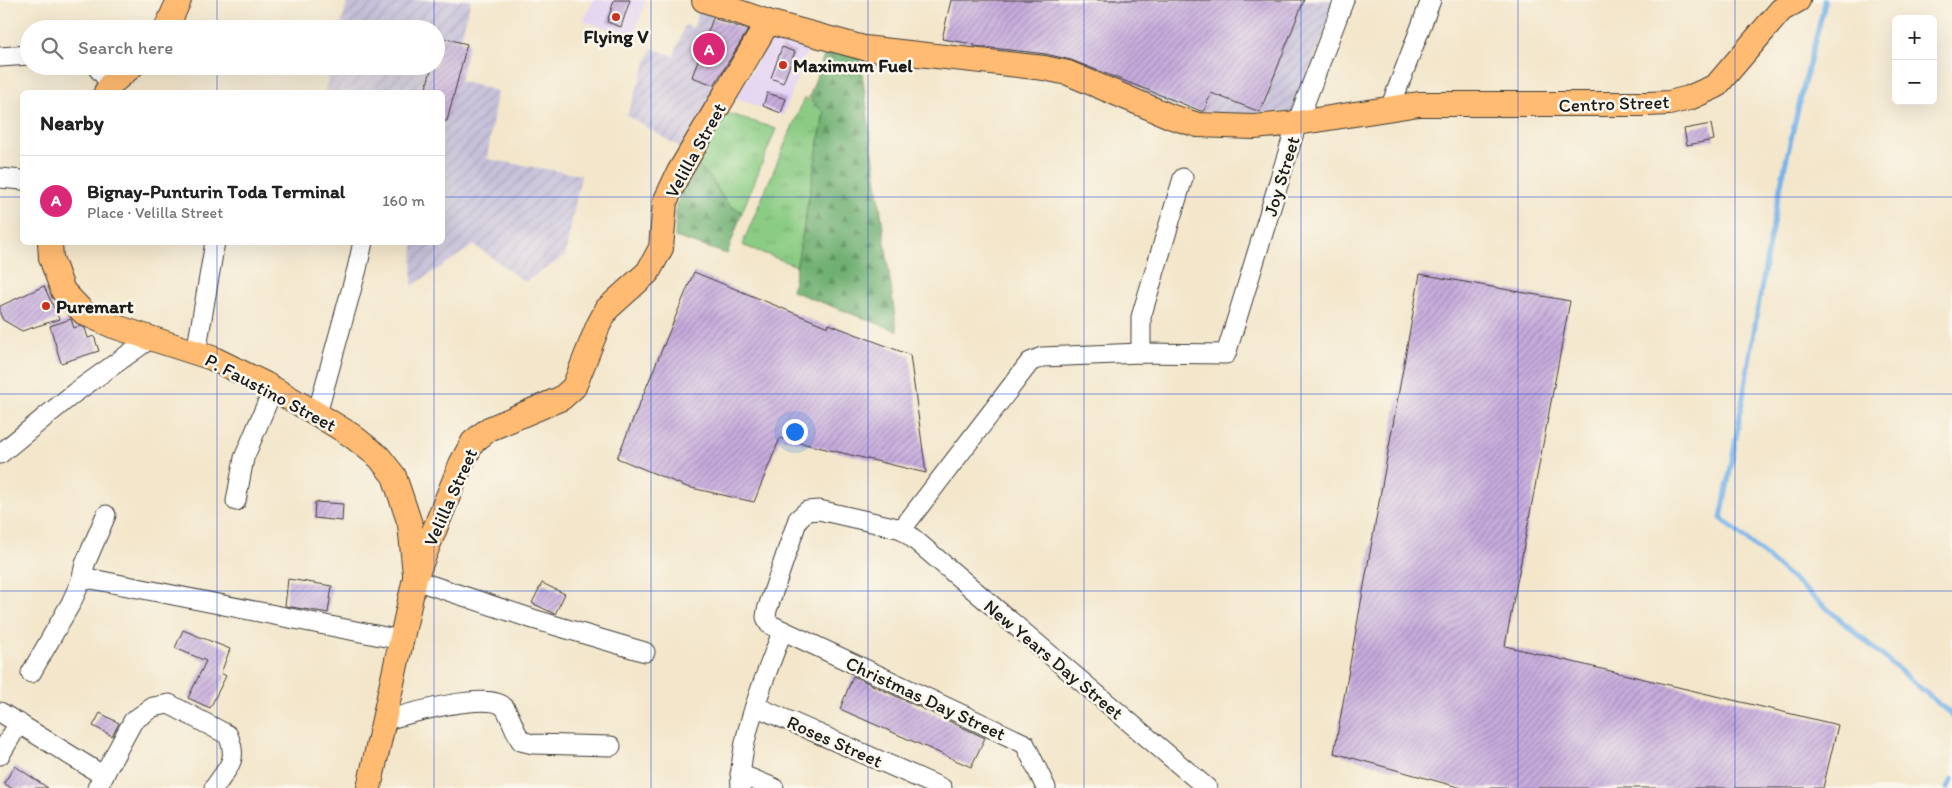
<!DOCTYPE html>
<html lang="en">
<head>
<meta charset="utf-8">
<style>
	body { margin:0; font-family:Itim,sans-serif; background:#f6f6f6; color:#222 }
	.controls { position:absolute; right:15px; top:15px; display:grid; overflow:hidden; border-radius:8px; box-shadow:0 5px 20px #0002 }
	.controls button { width:45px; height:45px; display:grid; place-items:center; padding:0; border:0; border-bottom:1px solid #e0e0e0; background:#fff; color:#222; font:25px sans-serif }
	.you { position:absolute; left:794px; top:431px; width:18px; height:18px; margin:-12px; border:4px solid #fff; border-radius:50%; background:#1a73e8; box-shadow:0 0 0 8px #1a73e833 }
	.badge { display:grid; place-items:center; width:32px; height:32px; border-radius:50%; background:#db2777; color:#fff; font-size:16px; font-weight:700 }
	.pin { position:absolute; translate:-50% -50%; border:2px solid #fff; box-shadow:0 1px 5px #0006 }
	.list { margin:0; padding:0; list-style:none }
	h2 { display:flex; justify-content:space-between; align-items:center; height:65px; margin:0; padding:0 20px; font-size:21px }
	h2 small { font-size:16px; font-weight:400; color:#767676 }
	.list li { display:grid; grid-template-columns:32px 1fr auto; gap:15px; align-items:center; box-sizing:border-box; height:90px; padding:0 20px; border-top:1px solid #e0e0e0 }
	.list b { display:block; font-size:19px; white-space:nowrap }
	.list p { margin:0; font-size:16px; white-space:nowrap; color:#767676 }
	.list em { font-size:16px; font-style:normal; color:#767676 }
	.icon { flex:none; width:28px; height:28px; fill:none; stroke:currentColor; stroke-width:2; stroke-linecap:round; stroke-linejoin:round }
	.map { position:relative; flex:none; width:1952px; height:788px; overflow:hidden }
	.search { position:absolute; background:#fff; box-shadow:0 5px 20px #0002; left:20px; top:20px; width:425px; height:55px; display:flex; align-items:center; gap:12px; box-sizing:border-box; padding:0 18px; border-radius:28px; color:#767676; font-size:19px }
	.panel { position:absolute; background:#fff; box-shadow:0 5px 20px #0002; left:20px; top:90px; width:425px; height:155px; border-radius:8px }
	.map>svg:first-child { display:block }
	.built { fill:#e3d3f3 }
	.industrial { fill:url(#industrial-furrows) }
	.grass { fill:url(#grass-tufts); stroke:#547450 }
	.forest { fill:url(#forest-firs); stroke:#466647 }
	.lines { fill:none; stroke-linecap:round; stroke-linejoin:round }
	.stream { stroke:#77b3e9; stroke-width:5 }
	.building { fill:url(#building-hatch) }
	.minor-casing { stroke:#3c3a36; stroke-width:21 }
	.major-casing { stroke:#3c3a36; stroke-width:26 }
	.minor { stroke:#fff; stroke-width:19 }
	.major { stroke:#ffbb71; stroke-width:24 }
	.grid { fill:none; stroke:#1d4ed8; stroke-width:1; stroke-opacity:0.55 }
	.poi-dot { fill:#c8321e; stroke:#fbf7ec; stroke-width:2 }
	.labels { text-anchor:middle; stroke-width:5; stroke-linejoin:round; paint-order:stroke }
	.poi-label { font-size:19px; font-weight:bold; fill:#1c1c1c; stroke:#fbf7ec; text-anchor:start }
	.street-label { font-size:19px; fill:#1c1c1c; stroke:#fbf7ec }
</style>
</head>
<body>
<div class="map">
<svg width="1952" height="788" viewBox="0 0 1952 788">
	<defs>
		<pattern id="industrial-furrows" width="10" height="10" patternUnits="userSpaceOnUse" patternTransform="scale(1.25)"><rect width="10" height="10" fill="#c6c0da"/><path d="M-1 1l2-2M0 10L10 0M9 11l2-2" fill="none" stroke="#aaa4ba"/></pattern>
		<pattern id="grass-tufts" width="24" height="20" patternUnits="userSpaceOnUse" patternTransform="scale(1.25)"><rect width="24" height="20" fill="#8bcc84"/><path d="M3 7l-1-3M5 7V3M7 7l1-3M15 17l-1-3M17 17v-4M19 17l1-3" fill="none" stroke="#77af71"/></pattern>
		<pattern id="forest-firs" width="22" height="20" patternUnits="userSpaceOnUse" patternTransform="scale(1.25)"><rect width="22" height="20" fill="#70b072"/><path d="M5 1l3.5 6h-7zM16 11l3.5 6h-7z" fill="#5b8e5d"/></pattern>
		<pattern id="building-hatch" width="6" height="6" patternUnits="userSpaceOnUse" patternTransform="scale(1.25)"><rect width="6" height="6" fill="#c6abdd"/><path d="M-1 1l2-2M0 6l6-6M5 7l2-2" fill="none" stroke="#a08ab2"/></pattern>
	</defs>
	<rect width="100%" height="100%" fill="#fbf7ec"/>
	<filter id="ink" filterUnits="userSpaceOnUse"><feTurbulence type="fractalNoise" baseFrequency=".02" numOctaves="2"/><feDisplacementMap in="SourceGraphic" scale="10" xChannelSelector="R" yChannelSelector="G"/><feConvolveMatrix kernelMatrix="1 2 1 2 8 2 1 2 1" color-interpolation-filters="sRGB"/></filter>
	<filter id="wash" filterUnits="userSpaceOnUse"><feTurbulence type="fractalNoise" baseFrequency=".0096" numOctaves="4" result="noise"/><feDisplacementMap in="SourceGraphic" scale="20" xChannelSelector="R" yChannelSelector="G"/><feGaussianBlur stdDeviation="1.12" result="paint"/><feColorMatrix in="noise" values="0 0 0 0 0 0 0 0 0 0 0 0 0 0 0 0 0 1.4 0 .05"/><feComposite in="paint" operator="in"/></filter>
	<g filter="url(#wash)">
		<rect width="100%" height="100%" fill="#f3e6cb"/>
		<g class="built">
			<path d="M 593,0 L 646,0 L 633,37 L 584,21 Z"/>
			<path d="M 773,39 L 810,44 L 783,116 L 736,98 L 765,48 Z"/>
		</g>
		<g class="industrial">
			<path d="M 348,0 L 471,0 L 460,41 L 469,43 L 460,81 L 497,91 L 487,159 L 581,175 L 565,256 L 525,282 L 474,245 L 412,286 L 413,243 L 442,242 L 442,92 L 325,92 L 331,66 L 436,66 L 436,29 L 340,29 Z"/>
			<path d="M 1178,0 L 1336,0 L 1295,112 L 1219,114 L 1175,106 L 1142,93 Z"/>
			<path d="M 700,10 L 714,16 L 692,77 L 720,87 L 684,150 L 627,115 L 652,48 L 674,56 L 685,25 L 693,28 Z"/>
		</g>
		<g class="grass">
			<path d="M 805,97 L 824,112 L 797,266 L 742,245 Z"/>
			<path d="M 722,111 L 776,129 L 742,212 L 727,204 L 711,178 L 694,161 Z"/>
		</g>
		<g class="forest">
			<path d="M 829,49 L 860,58 L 897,331 L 792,291 L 824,113 L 809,98 L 823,58 Z"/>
			<path d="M 694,161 L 711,178 L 727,204 L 742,212 L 727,254 L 675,237 L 676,205 Z"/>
		</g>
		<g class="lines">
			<g class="stream">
				<path d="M 1824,0 L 1825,3 C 1804,81 1785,159 1770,239 C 1753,332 1740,425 1721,518 L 1952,715"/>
				<path d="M 1947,788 L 1952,779"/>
			</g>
		</g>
		<g id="blocks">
			<g class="building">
				<path d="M 614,0 L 630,0 L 621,27 L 607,22 Z"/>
				<path d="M 951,0 L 1304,0 L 1260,112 L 1211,93 L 1204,111 L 1201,111 L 1071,60 L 1046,54 L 974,46 L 974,44 L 942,39 Z"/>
				<path d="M 713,18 L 748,30 L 714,85 L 692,77 Z"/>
				<path d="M 439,37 L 467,44 L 447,121 L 442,121 L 442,92 L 425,92 L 432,66 L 436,66 L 436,48 Z"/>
				<path d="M 782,47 L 795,52 L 783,83 L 771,78 Z"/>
				<path d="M 767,93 L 786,99 L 781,113 L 763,106 Z"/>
				<path d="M 1711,124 L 1714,140 L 1687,145 L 1684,129 Z"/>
				<path d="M 694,272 L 828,327 L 829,324 L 910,355 L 926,473 L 780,438 L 754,502 L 687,487 L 617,458 Z"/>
				<path d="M 1420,274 L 1570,301 L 1505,646 L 1838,725 L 1823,788 L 1462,788 L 1334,753 Z"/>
				<path d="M 44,286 L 59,319 L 22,331 L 3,320 L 0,314 L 0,306 Z"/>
				<path d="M 71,319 L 74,328 L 79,326 L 85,328 L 88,338 L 94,336 L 99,351 L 61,363 L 50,326 Z"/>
				<path d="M 315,502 L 343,504 L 342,521 L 314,518 Z"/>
				<path d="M 288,579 L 332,586 L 328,613 L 285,606 Z"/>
				<path d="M 542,583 L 565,594 L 555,614 L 532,603 Z"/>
				<path d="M 183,630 L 230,649 L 221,673 L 226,676 L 210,708 L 188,698 L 206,661 L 175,648 Z"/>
				<path d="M 853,676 L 985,738 L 971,767 L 840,709 Z"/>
				<path d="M 100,713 L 119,723 L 112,736 L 93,726 Z"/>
				<path d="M 15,766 L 48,788 L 11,788 L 4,783 Z"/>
			</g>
		</g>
	</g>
	<g filter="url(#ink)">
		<use href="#blocks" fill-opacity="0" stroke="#3c3a36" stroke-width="1"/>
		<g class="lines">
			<g class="minor-casing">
				<g id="minor">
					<path d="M 0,57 L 29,55"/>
					<path d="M 96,66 L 111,84"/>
					<path d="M 1390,108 L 1431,0"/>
					<path d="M 0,178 L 22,180"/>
					<path d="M 196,353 L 215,242"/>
					<path d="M 1141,353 L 1141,317 L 1183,178"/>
					<path d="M 317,414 L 357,269 L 363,242"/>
					<path d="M 0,454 L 73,394 L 151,338"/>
					<path d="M 236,501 L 244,458 L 273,389"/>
					<path d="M 902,529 L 1030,362 L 1042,357 L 1141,353 L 1226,354 L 1297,123 L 1344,0"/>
					<path d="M 415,580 L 533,619 L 645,652"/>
					<path d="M 81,581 L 85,564 L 106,515"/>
					<path d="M 31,673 L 71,603 L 81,581 L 92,579 L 401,640"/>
					<path d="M 755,706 L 942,788"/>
					<path d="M 0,712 L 104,776"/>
					<path d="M 383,721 C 404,715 489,690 504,707 C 509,712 515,732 521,741 L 533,744 L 611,746"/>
					<path d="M 0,755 L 19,723"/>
					<path d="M 740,774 L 774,788"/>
					<path d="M 97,788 L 133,721 L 153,707 L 169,704 L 228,735 C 239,761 228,767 214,788"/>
					<path d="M 741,788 C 737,742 766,675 782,632"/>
					<path d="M 1046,788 L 1025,744 L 769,624 L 766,617 L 767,610 L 798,519 L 807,511 L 819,510 L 902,529 L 1207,788"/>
				</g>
			</g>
			<g class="major-casing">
				<g id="major">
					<path d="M 704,0 L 768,22 L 864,48 L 1044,68 L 1068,73 L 1172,117 L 1198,125 L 1254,127 L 1297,123 L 1419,104 L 1647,104 L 1669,103 L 1689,98 L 1716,86 L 1781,10 L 1798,0"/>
					<path d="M 166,29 L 179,0"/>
					<path d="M 106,92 L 111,84 L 132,66"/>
					<path d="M 50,242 L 51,258 L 63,291 L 84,313 L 113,326 L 212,358 L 265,384 L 317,414 L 351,435 L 379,457 L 394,476 L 410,524 L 415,574"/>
					<path d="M 369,788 L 415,578 L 461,464 L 473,442 L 489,429 L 562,398 L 574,387 L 598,326 L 607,309 L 648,272 L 661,248 L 665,202 L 679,172 L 768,22"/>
				</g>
			</g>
			<use href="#minor" class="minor"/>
			<use href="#major" class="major"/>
		</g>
	</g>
	<path class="grid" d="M 217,0 L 217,29M 434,0 L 434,29M 651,0 L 651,788M 868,0 L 868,788M 1084,0 L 1084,788M 1301,0 L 1301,788M 1518,0 L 1518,788M 1735,0 L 1735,788M 217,66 L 217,92M 434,66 L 434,92M 0,197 L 22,197M 442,197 L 1952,197M 217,242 L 217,788M 434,242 L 434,788M 0,394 L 1952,394M 0,591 L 1952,591"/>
	<g class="poi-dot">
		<circle cx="616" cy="17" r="5"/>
		<circle cx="783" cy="65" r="5"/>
		<circle cx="46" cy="306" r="5"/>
	</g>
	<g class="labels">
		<g class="poi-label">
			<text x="616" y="43" text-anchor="middle">Flying V</text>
			<text x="793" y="72">Maximum Fuel</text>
			<text x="56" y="313">Puremart</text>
		</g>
		<g class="street-label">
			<text transform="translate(1614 103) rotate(-2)" y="7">Centro Street</text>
			<text transform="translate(695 150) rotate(-61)" y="7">Velilla Street</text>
			<text transform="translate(1281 176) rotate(-73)" y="7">Joy Street</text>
			<text transform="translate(271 392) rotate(28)" y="7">P. Faustino Street</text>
			<text transform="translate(450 497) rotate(-66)" y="7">Velilla Street</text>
			<text transform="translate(1054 659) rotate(40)" y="7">New Years Day Street</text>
			<text transform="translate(926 698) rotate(25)" y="7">Christmas Day Street</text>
			<text transform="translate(835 741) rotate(24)" y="7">Roses Street</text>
		</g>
	</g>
</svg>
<div class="controls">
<button>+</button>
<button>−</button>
</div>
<div class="you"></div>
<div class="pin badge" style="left:709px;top:49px">A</div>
<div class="search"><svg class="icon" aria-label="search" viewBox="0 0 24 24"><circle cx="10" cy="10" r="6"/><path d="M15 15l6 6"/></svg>Search here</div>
<section class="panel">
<h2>Nearby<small></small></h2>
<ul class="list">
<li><span class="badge">A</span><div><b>Bignay-Punturin Toda Terminal</b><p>Place · Velilla Street</p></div><em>160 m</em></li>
</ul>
</section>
</div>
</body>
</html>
